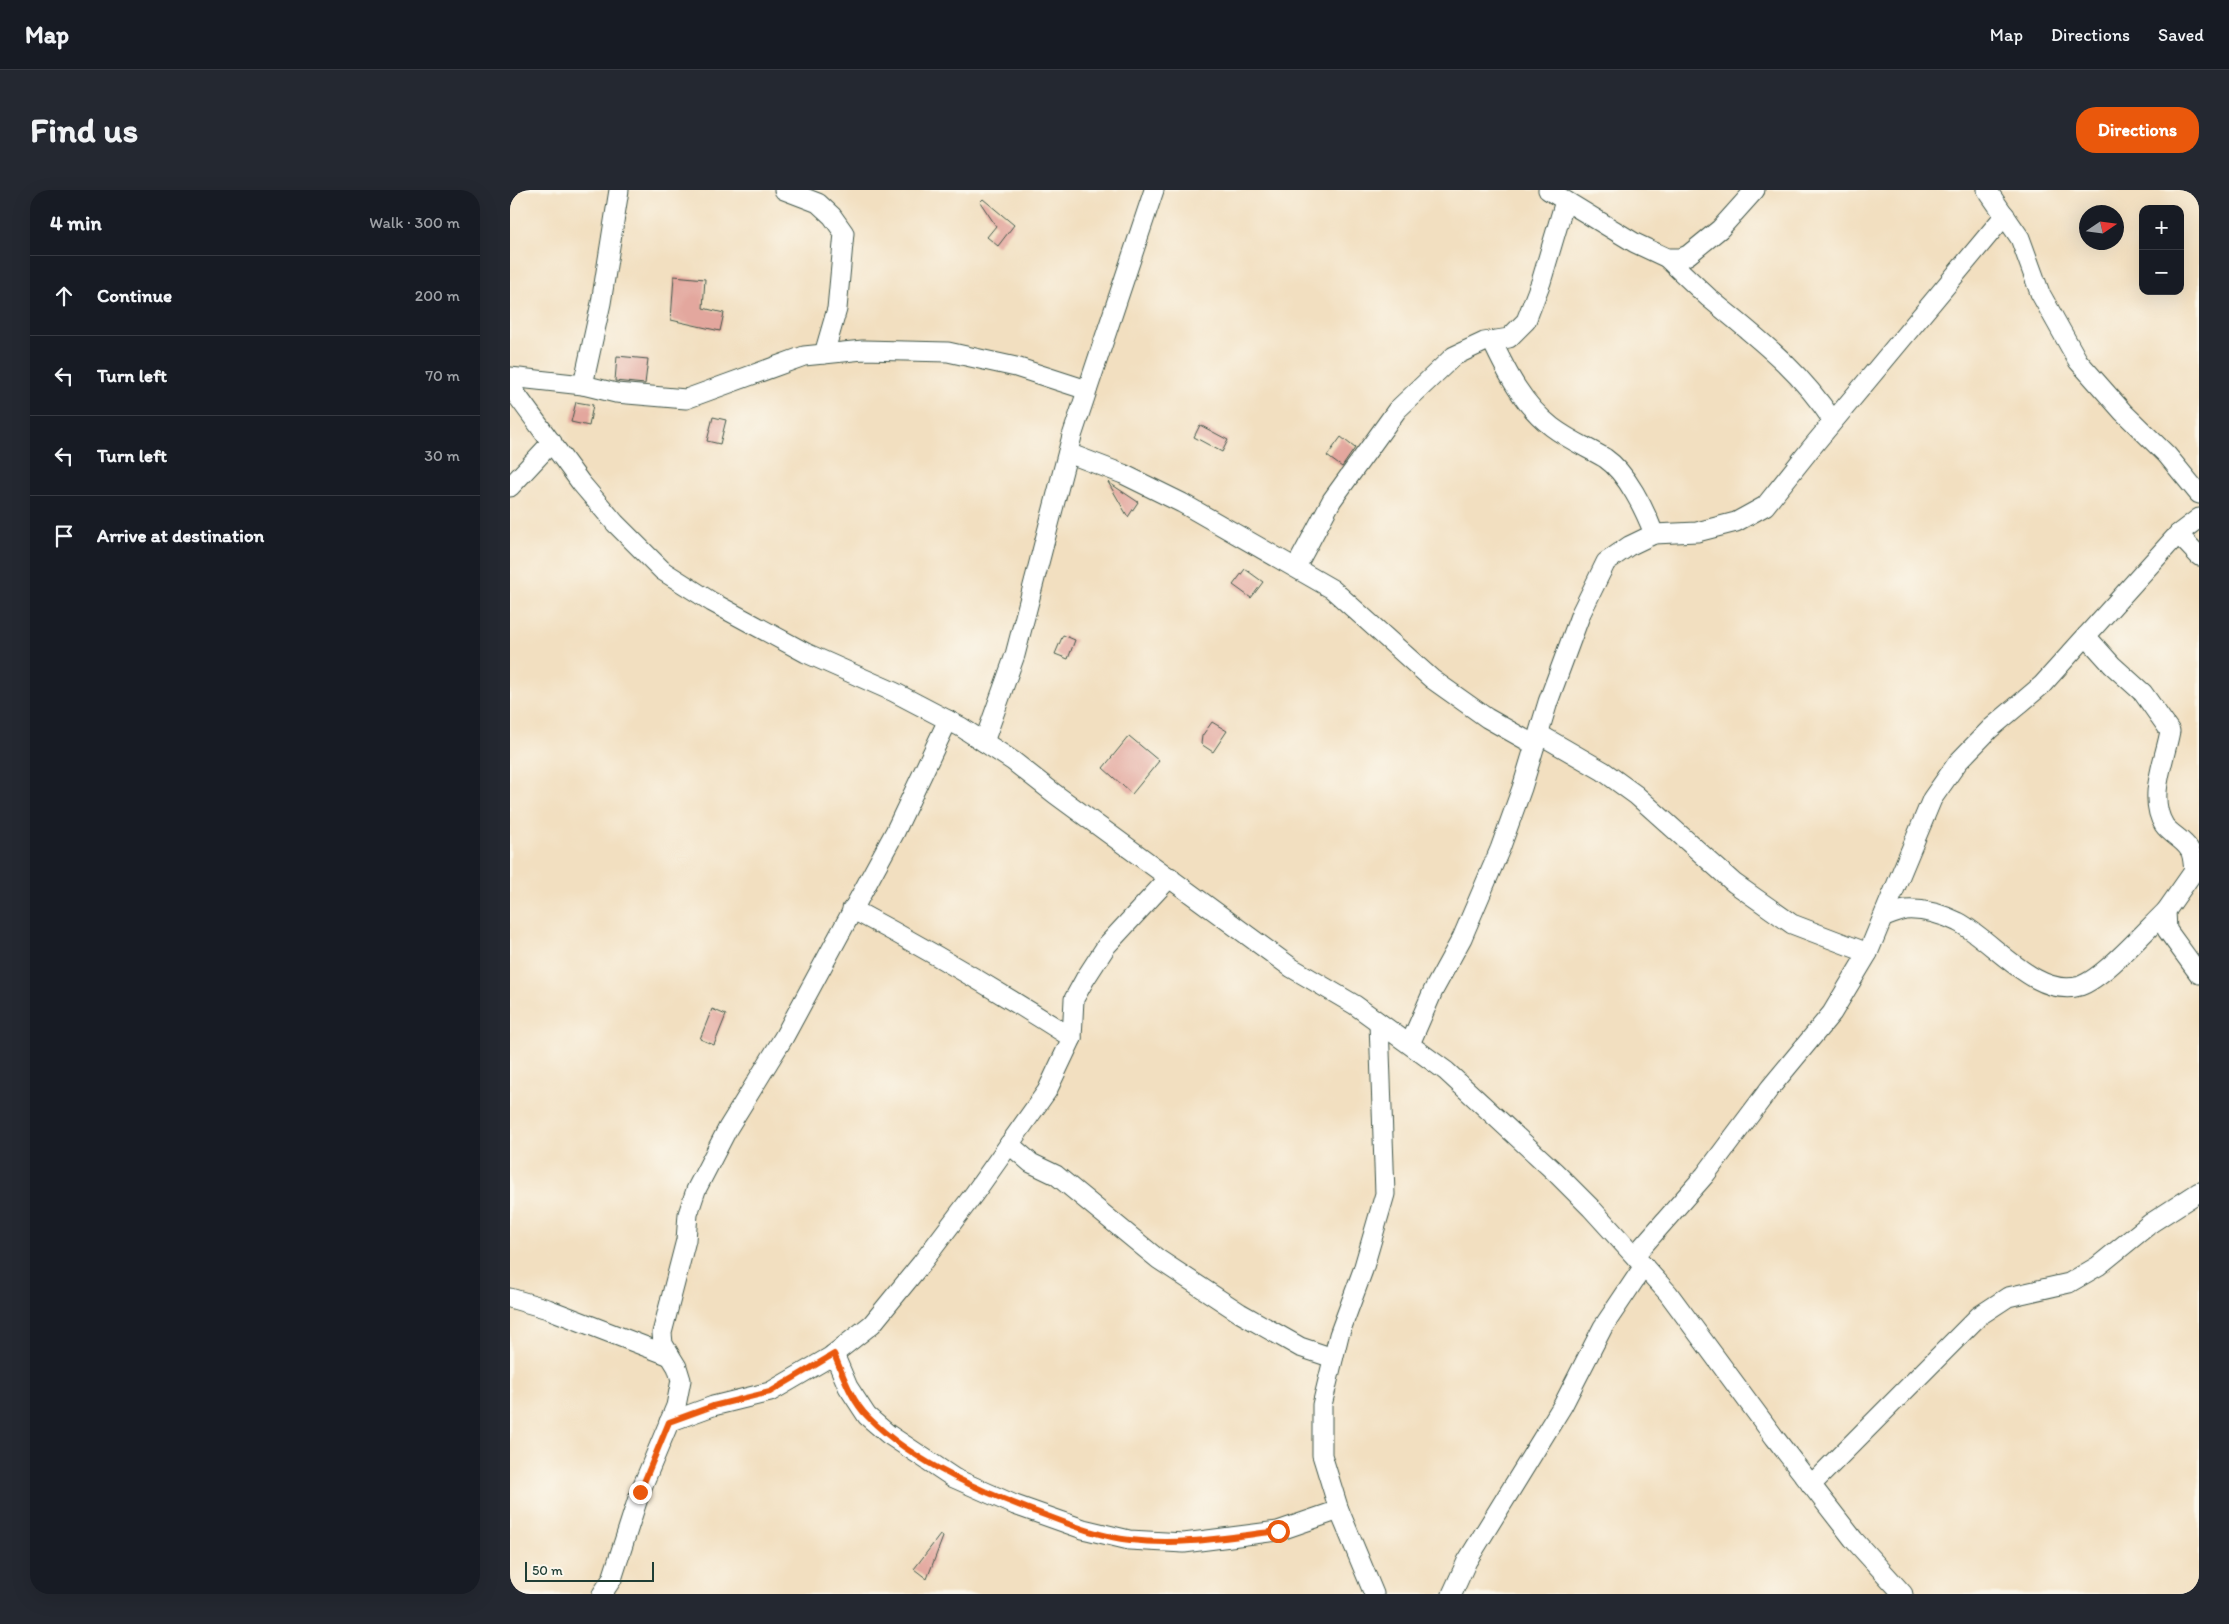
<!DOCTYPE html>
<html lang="en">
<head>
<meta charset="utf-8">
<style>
	body { margin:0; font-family:Itim,sans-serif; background:#242831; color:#f1f3f6 }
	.controls { position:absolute; right:15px; top:15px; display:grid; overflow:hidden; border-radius:10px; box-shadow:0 5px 20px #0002 }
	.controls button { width:45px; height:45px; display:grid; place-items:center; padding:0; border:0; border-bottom:1px solid #363941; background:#171b24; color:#f1f3f6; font:25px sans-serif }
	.compass { position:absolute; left:1569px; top:15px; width:45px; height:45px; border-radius:50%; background:#171b24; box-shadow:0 5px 20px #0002; rotate:77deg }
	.scale { position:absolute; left:15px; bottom:12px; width:129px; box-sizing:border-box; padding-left:5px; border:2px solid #1f3d34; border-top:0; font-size:14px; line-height:18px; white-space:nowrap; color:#1f3d34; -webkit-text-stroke:4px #fbf7ec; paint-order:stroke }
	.stop { position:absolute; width:15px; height:15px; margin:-11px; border:4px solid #ea580c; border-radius:50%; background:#fff }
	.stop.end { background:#ea580c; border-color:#fff; box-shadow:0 1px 5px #0008 }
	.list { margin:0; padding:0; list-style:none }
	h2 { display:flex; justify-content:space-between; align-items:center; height:65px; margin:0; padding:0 20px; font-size:21px }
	h2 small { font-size:16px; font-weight:400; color:#9ea1a6 }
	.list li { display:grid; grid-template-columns:32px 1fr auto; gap:15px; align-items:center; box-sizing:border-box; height:80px; padding:0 20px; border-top:1px solid #363941 }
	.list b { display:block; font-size:19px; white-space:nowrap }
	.list em { font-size:16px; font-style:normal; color:#9ea1a6 }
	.icon { flex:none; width:28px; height:28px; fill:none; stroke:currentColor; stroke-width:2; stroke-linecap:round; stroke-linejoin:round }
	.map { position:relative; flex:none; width:1689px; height:1404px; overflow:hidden; border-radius:20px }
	header { display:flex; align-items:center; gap:30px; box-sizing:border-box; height:70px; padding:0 25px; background:#171b24; border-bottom:1px solid #363941 }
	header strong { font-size:24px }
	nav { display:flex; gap:28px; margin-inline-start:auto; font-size:18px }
	.intro { display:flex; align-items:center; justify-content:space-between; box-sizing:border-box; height:120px; padding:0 30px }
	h1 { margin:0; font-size:35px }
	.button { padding:12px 22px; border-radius:20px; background:#ea580c; color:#fff; font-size:18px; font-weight:700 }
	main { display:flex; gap:30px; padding:0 30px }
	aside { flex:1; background:#171b24; border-radius:20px; box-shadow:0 5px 20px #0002 }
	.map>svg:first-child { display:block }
	.building { fill:#e3a79e }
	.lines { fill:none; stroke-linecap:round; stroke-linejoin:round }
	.minor-casing { stroke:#3f5549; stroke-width:21 }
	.minor { stroke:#fff; stroke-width:19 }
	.route { stroke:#ea580c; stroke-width:6 }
</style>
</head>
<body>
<header>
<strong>Map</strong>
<nav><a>Map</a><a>Directions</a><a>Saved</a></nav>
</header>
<div class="intro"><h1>Find us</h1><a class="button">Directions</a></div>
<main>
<aside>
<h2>4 min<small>Walk · 300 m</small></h2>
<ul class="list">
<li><svg class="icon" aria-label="ahead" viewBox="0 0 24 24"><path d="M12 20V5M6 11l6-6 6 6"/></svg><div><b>Continue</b></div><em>200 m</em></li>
<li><svg class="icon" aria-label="left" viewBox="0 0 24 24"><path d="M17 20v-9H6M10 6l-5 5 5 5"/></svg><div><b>Turn left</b></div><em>70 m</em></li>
<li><svg class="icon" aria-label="left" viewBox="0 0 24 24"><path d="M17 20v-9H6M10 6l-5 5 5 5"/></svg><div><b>Turn left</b></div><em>30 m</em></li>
<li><svg class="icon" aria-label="arrive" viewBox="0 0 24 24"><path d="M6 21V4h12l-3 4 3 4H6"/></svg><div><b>Arrive at destination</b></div></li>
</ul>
</aside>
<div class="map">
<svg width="1689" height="1404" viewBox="0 0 1689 1404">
	<rect width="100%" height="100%" fill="#fbf7ec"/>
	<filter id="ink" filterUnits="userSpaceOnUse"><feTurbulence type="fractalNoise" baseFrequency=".02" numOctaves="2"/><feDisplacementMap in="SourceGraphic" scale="10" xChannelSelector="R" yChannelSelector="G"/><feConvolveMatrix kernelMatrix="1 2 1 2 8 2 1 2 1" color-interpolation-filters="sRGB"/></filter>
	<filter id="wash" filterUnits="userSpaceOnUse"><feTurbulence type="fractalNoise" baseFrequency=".0096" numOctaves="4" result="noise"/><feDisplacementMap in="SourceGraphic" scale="20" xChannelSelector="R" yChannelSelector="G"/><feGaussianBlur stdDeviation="1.12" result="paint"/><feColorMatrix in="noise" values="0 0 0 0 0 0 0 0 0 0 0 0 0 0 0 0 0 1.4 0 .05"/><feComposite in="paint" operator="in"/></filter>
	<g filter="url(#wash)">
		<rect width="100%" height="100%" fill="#f2dfc0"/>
		<g id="blocks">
			<g class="building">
				<path d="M 473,9 L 504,35 L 488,56 L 477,47 L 486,36 L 470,12 Z"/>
				<path d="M 164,86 L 195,89 L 193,118 L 214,123 L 210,141 L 161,130 Z"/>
				<path d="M 107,166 L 138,169 L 135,194 L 105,191 Z"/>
				<path d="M 66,212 L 83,215 L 79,236 L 61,232 Z"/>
				<path d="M 203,227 L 216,230 L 210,254 L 197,251 Z"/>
				<path d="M 690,235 L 718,250 L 712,262 L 684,247 Z"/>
				<path d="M 831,247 L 845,258 L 832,277 L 817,266 Z"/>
				<path d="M 598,292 L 628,312 L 618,327 Z"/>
				<path d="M 735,379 L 753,392 L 741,408 L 723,395 Z"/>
				<path d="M 553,445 L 565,450 L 558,469 L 545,464 Z"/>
				<path d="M 702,532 L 717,541 L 703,562 L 691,554 L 692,546 Z"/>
				<path d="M 619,546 L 649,571 L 622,604 L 593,578 Z"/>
				<path d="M 202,819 L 216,825 L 204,855 L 190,849 Z"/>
				<path d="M 430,1345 L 433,1347 L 417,1389 L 404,1379 Z"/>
			</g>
		</g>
	</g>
	<g filter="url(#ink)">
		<use href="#blocks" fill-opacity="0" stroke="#3f5549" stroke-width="1"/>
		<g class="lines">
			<g class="minor-casing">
				<g id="minor">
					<path d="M 274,0 L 308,13 L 322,26 L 334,43 L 327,119 L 314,164"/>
					<path d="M 1038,0 L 1125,53 L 1157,68 L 1171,68 L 1178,65 L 1210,39 L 1245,0"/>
					<path d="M 1477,0 L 1510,48 L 1530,103 L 1568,171 L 1613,222 L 1657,265 L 1689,304"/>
					<path d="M 1157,68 C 1171,82 1185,95 1199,108 C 1247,148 1288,178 1323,231"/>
					<path d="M 982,151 C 997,183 1013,215 1042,237 C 1059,250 1078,258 1095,268 C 1117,283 1135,320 1144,344"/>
					<path d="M 0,187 L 73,195 L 106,203 L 176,209 L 294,166 L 353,160 L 438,162 L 506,177 L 577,200"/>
					<path d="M 73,195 L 91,113 L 109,0"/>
					<path d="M 0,196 L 71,293 L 105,333 L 153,381 L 202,412 L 296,463 L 384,502 L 451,537 L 503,571 L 545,604 L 782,778 L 845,815 L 936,881 L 1045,982 L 1081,1018 L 1158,1103 L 1265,1248 L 1344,1350 L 1393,1404"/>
					<path d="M 558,263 L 613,284 L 672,313 L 822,399 L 922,489 L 977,528 L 1025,555"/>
					<path d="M 0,297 L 42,252"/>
					<path d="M 1668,344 L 1689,366"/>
					<path d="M 786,377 L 822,310 L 887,220 L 944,166 L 974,152 L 999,148 L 1016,131 L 1031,92 L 1055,11"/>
					<path d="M 1576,446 L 1602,475 L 1633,503 L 1660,541 C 1655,570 1637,607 1654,635 C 1660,644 1673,649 1679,659 C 1683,664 1683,674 1684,681 L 1656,721 L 1657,740 L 1689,784"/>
					<path d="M 1029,544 L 1093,581 L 1126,605 L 1224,693 L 1282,734 L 1358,763"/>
					<path d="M 474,552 L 505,465 L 562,246 L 644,0"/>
					<path d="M 342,719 C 417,759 490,802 562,848"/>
					<path d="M 1374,727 C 1381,725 1389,721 1396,720 C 1413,719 1433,725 1448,732 C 1483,750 1526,809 1570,796 C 1594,788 1636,740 1656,721"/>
					<path d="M 900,854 L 923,801 L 952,748 L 990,659 L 1012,598 L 1038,512 L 1071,423 L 1096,372 L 1119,356 L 1144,344 L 1187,342 L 1226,332 L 1255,316 L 1302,257 L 1495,25"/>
					<path d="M 499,954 L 521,973 L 546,985 L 648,1069 L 730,1123 L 790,1157 L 823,1168"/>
					<path d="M 1125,1065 L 1195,985 L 1260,898 L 1322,823 L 1358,763 L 1422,609 L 1448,572 L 1480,539 L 1532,495 L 1668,344 L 1689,328"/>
					<path d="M 0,1108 L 38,1119 L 160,1166"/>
					<path d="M 324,1164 L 338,1197 L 357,1226 L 378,1244 L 444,1288 L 505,1315 L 573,1339 L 619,1350 L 674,1353 L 768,1341 L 829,1320"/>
					<path d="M 159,1232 L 203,1216 L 260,1202 L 320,1167 L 362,1134 L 411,1074 L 464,1004 L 537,901 L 562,848 L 564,809 L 575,789 L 597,755 L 660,687"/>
					<path d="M 1301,1295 L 1469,1126 L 1498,1107 L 1559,1093 L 1588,1076 L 1641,1033 L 1689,1002"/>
					<path d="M 92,1404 L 102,1389 L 130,1302 L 166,1216 L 171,1190 L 167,1177 L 153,1154 L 152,1143 L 176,1050 L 178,1024 L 186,1000 L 218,938 L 274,847 L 385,642 L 438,530"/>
					<path d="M 864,1404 L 829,1320 L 812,1265 L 812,1215 L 829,1145 L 853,1080 L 875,1004 L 869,833"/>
					<path d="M 942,1404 L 957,1371 L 1053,1215 L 1093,1137 L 1134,1076"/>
				</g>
			</g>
			<use href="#minor" class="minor"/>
		</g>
	</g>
	<g class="lines" filter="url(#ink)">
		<path class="route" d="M 130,1302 L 159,1232 L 203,1216 L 260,1202 L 324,1164 C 333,1185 341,1210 358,1227 C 404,1274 479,1305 540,1327 C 566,1337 593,1347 620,1350 C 671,1356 718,1347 768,1341"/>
	</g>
</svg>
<div class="controls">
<button>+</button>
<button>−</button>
</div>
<svg class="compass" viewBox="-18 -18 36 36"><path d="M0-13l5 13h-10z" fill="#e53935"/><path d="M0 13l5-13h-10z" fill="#9ea1a6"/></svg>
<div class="scale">50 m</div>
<div class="stop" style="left:768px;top:1341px"></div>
<div class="stop end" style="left:130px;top:1302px"></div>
</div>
</main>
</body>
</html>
